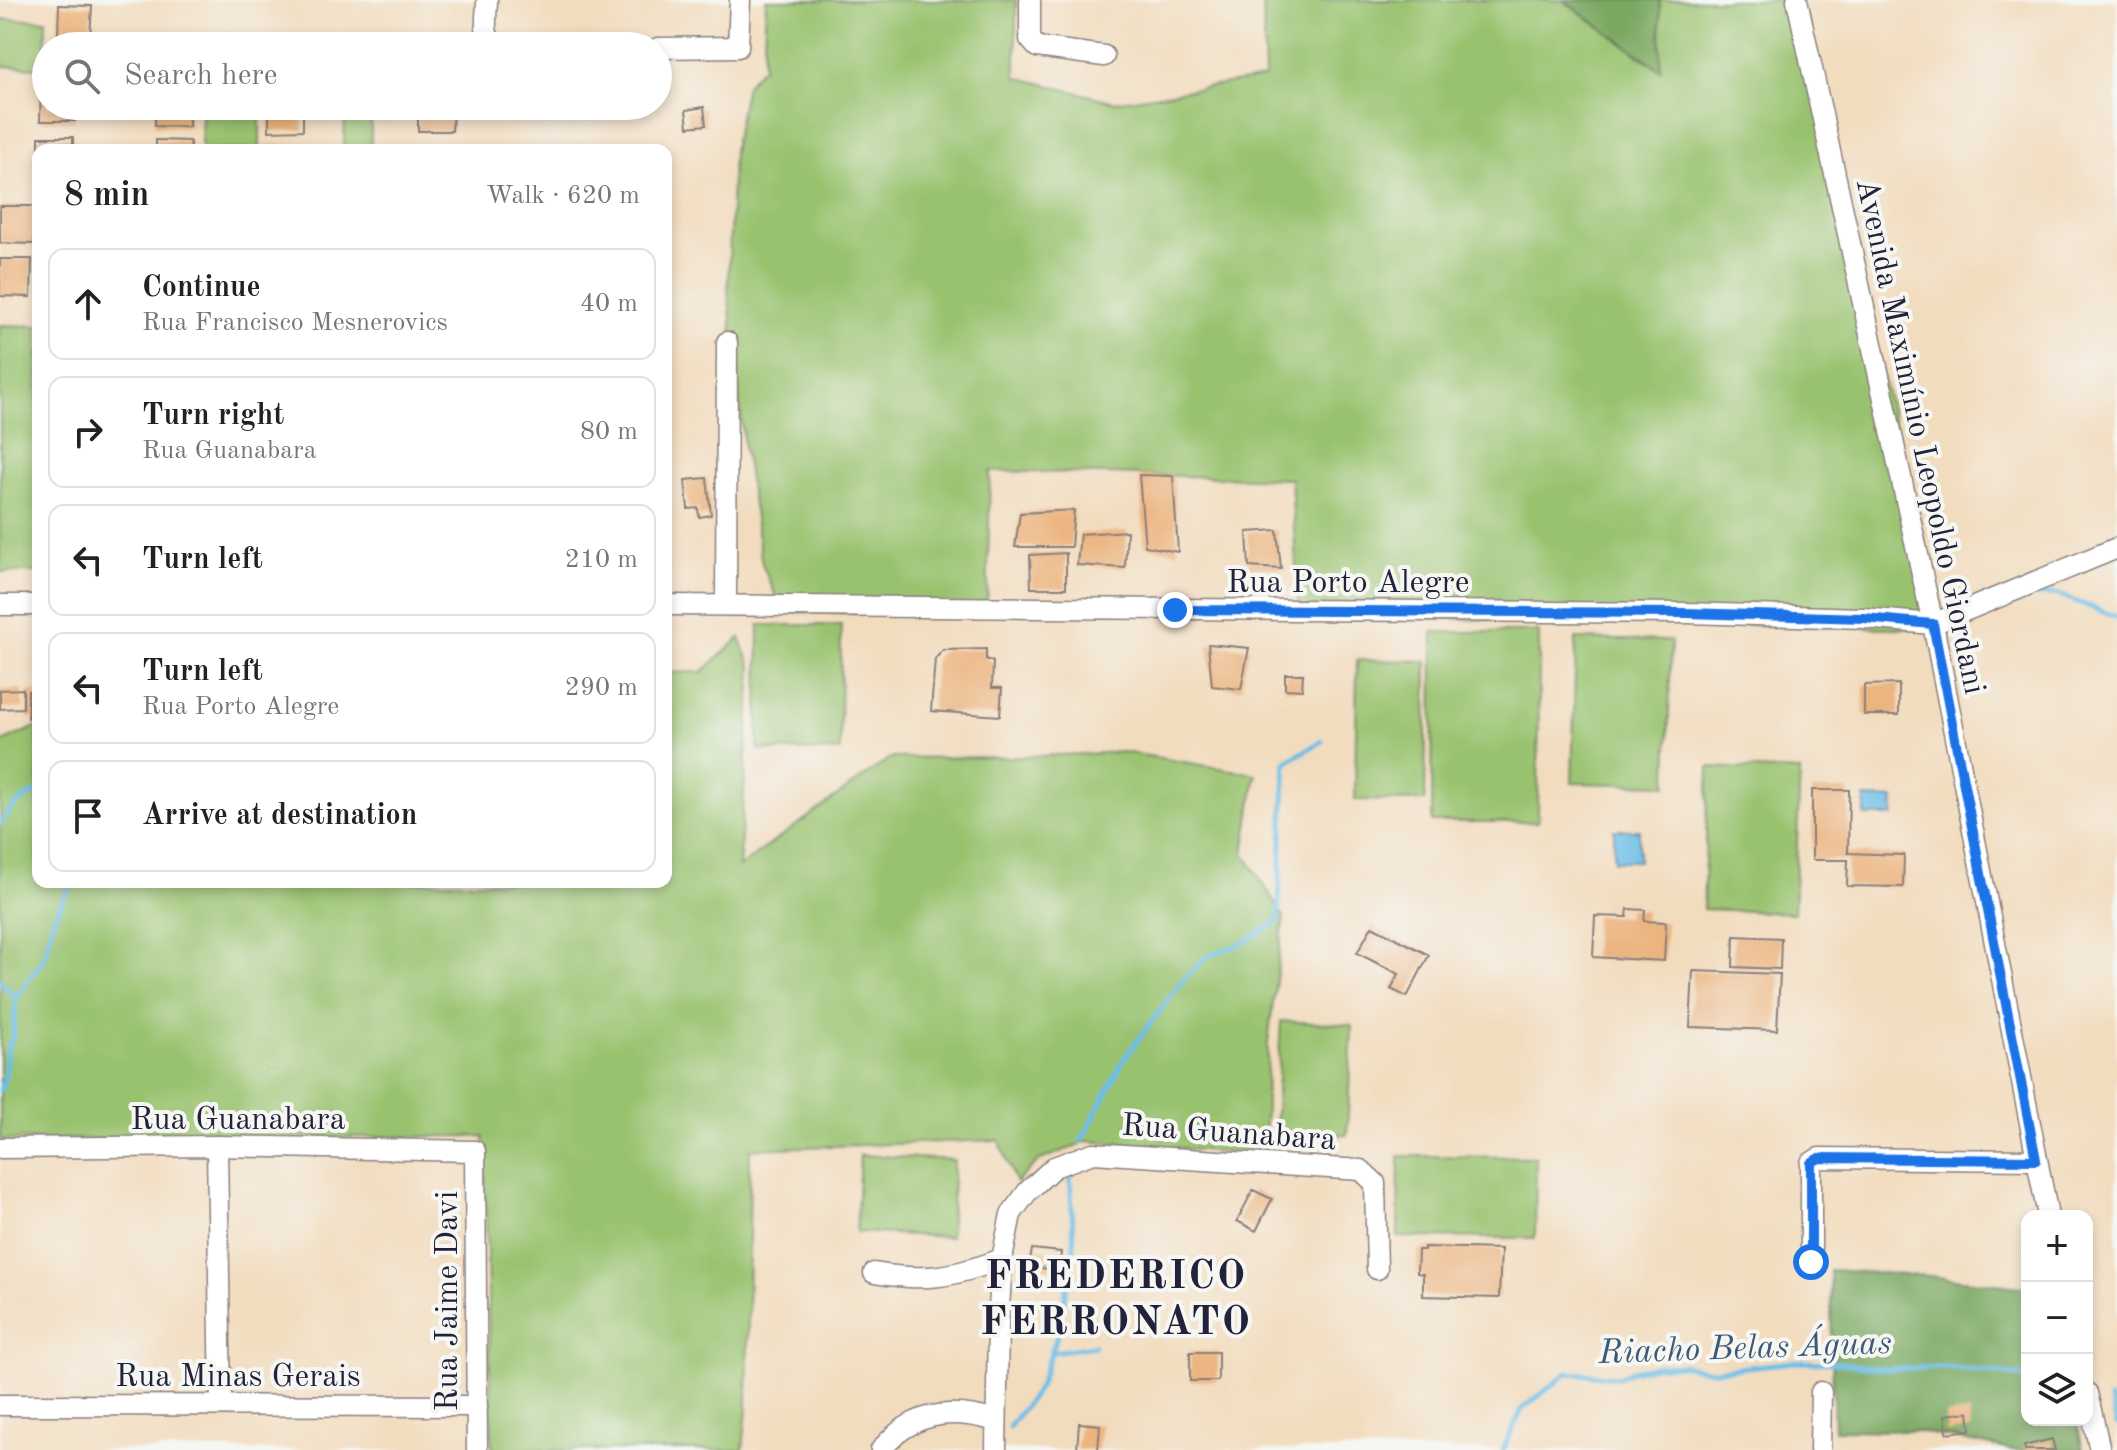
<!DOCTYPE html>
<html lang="en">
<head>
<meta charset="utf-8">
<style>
	body { margin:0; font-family:"Old Standard TT",serif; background:#f6f6f6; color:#222 }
	.controls { position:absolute; right:24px; bottom:24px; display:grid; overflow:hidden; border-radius:16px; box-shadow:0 4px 12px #0003 }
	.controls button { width:72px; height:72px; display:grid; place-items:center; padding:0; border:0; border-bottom:2px solid #e0e0e0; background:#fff; color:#222; font:40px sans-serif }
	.stop { position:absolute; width:24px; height:24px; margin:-18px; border:6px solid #1a73e8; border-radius:50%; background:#fff }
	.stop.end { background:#1a73e8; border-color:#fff; box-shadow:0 2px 8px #0008 }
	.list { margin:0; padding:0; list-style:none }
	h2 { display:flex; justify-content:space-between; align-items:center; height:104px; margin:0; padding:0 32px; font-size:34px }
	h2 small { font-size:26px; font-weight:400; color:#767676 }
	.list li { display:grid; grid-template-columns:52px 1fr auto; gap:24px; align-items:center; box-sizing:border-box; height:112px; margin:0 16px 16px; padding:0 16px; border:2px solid #e0e0e0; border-radius:16px }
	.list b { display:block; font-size:30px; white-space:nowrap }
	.list p { margin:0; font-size:26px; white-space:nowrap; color:#767676 }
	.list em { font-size:26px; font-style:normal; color:#767676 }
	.icon { flex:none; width:44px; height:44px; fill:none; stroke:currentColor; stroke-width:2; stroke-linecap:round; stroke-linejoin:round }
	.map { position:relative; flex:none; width:2117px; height:1450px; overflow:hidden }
	.search { position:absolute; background:#fff; box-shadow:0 4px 12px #0003; left:32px; top:32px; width:640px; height:88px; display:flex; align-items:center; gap:20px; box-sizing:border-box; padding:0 28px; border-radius:44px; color:#767676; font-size:30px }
	.panel { position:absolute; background:#fff; box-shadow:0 4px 12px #0003; left:32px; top:144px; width:640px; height:744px; border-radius:16px }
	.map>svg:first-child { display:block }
	.green { fill:#99c26e; stroke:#5e7254; stroke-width:2 }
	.forest { fill:#7aa861; stroke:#4e654e; stroke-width:2 }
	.water { fill:#6bbee7; stroke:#467091; stroke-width:2 }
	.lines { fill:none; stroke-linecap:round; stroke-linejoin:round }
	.stream { stroke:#6bbee7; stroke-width:5 }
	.building { fill:#ecb47f }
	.minor-casing { stroke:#8a7f7c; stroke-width:23 }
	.minor { stroke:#fff; stroke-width:20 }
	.route { stroke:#1a73e8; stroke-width:10 }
	.labels { text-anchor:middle; stroke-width:8; stroke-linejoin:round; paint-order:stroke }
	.street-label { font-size:32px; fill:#22223b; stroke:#f6f6f2 }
	.water-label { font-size:34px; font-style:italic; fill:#3c5977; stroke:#f6f6f2 }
	.district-label { font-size:40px; font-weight:bold; letter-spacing:2px; fill:#22223b; stroke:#f6f6f2 }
</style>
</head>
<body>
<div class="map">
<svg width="2117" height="1450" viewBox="0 0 2117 1450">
	<rect width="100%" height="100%" fill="#f6f6f2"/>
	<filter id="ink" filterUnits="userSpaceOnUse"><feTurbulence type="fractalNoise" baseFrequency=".0125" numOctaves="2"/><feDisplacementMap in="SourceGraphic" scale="16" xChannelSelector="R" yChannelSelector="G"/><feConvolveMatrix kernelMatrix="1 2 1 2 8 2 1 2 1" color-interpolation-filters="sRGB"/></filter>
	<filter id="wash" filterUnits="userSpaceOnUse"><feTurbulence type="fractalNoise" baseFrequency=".006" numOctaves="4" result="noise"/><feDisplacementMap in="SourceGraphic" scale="32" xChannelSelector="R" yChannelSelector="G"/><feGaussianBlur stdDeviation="1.8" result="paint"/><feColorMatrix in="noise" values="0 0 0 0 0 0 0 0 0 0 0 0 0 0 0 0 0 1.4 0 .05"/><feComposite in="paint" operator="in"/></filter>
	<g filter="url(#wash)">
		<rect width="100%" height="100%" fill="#f2dcbe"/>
		<g class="green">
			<path d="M 766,0 L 1016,0 L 1016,77 L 1115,102 L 1265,78 L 1263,0 L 1563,0 L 1660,70 L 1660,0 L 1790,0 L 1945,629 L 1299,616 L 1291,479 L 990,471 L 987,614 L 783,612 L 762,564 L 744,446 L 728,289 L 733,151 L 746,85 L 763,67 Z"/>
			<path d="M 0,19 L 46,20 L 45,68 L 0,66 Z"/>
			<path d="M 202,106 L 260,106 L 260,150 L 201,150 Z"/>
			<path d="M 345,106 L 371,106 L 371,150 L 344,150 Z"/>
			<path d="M 0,325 L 38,326 L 38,572 L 0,572 Z"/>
			<path d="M 759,625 L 841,625 L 840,751 L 758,750 Z"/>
			<path d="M 1433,632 L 1539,632 L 1538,822 L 1432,822 Z"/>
			<path d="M 740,638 L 752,668 L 739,867 L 890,758 L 1016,757 L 1124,752 L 1256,774 L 1244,853 L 1284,917 L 1268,1042 L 1264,1155 L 1087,1141 L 1038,1161 L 1016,1183 L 999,1140 L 750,1149 L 747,1409 L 743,1450 L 492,1450 L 484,1136 L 0,1140 L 0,743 L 38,726 L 38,882 L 666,882 L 666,673 L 702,672 Z"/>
			<path d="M 1576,639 L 1671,641 L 1667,785 L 1572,783 Z"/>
			<path d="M 1357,660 L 1427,661 L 1425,801 L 1355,800 Z"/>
			<path d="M 1709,767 L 1800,771 L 1794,913 L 1703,909 Z"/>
			<path d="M 1281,1021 L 1352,1025 L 1347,1135 L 1275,1132 Z"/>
			<path d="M 860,1155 L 954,1160 L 950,1237 L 856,1232 Z"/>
			<path d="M 1399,1156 L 1536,1157 L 1535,1238 L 1398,1237 Z"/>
		</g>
		<g class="forest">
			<path d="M 1563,0 L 1660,0 L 1661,70 Z"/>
			<path d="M 1830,1270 L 1930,1276 L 2027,1288 L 2027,1420 L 2076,1420 L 2083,1450 L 2012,1450 L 1916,1431 L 1834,1430 Z"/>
		</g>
		<g class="water">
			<path d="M 1865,798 L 1894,799 L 1893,816 L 1865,816 Z"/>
			<rect x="1614" y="830" width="25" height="31"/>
		</g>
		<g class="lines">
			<g class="stream">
				<path d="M 1949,628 L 1988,615 L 2034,595 L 2056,594 L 2117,617"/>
				<path d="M 0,824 C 10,809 21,797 38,792"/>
				<path d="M 0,981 L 16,998"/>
				<path d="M 0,1090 L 5,1077 L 7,1051 L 13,1035 L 16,998 L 45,956 L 54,917 L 70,887 L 79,882"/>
				<path d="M 1081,1142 L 1125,1057 L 1186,976 L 1208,956 L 1245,942 L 1278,921 L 1286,762 L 1322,741"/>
				<path d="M 1053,1352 L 1094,1346"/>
				<path d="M 2110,1399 L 2117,1425"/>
				<path d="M 1009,1427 L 1039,1387 L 1058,1333 L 1074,1246 L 1070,1174"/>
				<path d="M 1503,1450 L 1522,1409 L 1568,1373 L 1619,1377 L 1632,1371 L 1652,1367 L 1683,1365 L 1711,1371 L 1793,1362 L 1842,1363 L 1885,1369 L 1947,1367 L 2027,1377"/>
			</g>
		</g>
		<g id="blocks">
			<g class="building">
				<path d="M 59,5 L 92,6 L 90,36 L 58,35 Z"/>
				<path d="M 41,84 L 46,84 L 46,106 L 75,106 L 75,121 L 40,121 Z"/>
				<path d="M 155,106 L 189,106 L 189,127 L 155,126 Z"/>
				<path d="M 269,106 L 303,106 L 303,130 L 269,131 Z"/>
				<path d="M 418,106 L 453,106 L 452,131 L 418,131 Z"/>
				<path d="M 704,107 L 706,125 L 688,127 L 686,110 Z"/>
				<rect x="39" y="137" width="34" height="13"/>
				<path d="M 156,140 L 190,141 L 190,150 L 156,150 Z"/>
				<rect x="267" y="145" width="35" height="5"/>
				<rect x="418" y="145" width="34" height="5"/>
				<path d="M 0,206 L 34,206 L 34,244 L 0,243 Z"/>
				<path d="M 0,259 L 32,259 L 31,297 L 0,296 Z"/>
				<path d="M 1139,475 L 1173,476 L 1178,552 L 1145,546 Z"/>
				<path d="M 707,478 L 711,515 L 699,517 L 698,508 L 688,509 L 685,480 Z"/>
				<path d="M 1074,510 L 1071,547 L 1015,547 L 1020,513 Z"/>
				<path d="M 1277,530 L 1281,569 L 1249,567 L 1247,532 Z"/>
				<path d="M 1127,531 L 1125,568 L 1077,565 L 1080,534 Z"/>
				<path d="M 1066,553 L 1066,588 L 1031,588 L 1030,555 Z"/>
				<path d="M 1208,644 L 1249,648 L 1241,689 L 1212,686 Z"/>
				<path d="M 986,649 L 986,659 L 993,662 L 992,688 L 1002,688 L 1000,716 L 931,711 L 935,659 L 943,650 Z"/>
				<path d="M 1285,674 L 1303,674 L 1302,690 L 1285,689 Z"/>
				<path d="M 1899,684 L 1899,715 L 1864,715 L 1864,685 Z"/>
				<path d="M 23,689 L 23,708 L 0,709 L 0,690 Z"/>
				<rect x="28" y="691" width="10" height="27"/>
				<path d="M 1812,790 L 1849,790 L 1848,853 L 1904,855 L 1903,887 L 1847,886 L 1848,860 L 1812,860 Z"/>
				<path d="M 1628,909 L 1645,910 L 1644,921 L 1666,922 L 1664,961 L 1593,957 L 1595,916 L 1627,917 Z"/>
				<path d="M 1372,926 L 1429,955 L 1407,997 L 1391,989 L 1399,974 L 1357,953 Z"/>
				<path d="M 1734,936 L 1781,938 L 1780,969 L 1733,967 Z"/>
				<path d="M 1693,971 L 1780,974 L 1777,1030 L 1690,1027 Z"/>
				<path d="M 1253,1190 L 1272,1199 L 1256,1231 L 1237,1221 Z"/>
				<path d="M 1424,1247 L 1501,1249 L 1499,1298 L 1423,1296 L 1423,1274 L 1417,1273 L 1418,1250 L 1424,1250 Z"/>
				<path d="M 1032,1249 L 1061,1252 L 1060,1270 L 1029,1267 Z"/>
				<rect x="1190" y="1352" width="28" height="29"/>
				<path d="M 1969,1412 L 1971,1430 L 1947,1433 L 1945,1415 Z"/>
				<path d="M 1079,1423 L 1100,1425 L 1098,1450 L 1077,1450 Z"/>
				<path d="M 2052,1439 L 2055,1450 L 2025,1450 L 2024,1446 Z"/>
			</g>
		</g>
	</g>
	<g filter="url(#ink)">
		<use href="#blocks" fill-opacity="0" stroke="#8a7f7c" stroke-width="2"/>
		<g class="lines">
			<g class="minor-casing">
				<g id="minor">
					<path d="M 487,0 C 487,16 481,36 496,46"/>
					<path d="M 1030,0 L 1030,39 L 1037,47 L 1104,56"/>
					<path d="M 1797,0 L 1933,624 L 2048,1216"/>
					<path d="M 658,48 L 738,47 L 740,0"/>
					<path d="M 726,604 L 727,342"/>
					<path d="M 0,605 L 38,605"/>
					<path d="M 666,605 L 1686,613 L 1864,618 L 1933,624 L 2117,548"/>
					<path d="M 217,1146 L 221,1405"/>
					<path d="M 0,1148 L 217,1146 L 475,1151 L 477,1450"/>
					<path d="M 1811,1262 L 1811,1163 L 1819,1158 L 2036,1160"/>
					<path d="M 874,1273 C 926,1282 952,1277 1002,1259"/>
					<path d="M 2087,1393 L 2100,1450"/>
					<path d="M 0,1405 L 477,1406"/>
					<path d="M 881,1450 C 911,1412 951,1407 995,1421"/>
					<path d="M 996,1450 L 998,1325 L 1002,1259 L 1011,1214 L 1028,1191 L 1054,1167 L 1093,1153 L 1361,1170 L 1375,1183 L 1377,1269"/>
					<path d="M 1820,1450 L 1821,1392"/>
				</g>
			</g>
			<use href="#minor" class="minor"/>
		</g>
	</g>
	<g class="lines" filter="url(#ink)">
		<path class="route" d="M 1175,610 L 1686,613 L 1864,618 L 1933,624 L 2036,1160 L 1819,1158 L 1811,1163 L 1811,1262"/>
	</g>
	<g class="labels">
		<g class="street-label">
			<text transform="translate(1922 436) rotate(78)" y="11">Avenida Maximínio Leopoldo Giordani</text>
			<text x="1348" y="592">Rua Porto Alegre</text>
			<text x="238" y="1129">Rua Guanabara</text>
			<text transform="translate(1229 1131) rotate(4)" y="11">Rua Guanabara</text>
			<text transform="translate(446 1301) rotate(-90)" y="11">Rua Jaime Davi</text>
			<text x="238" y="1386">Rua Minas Gerais</text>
		</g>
		<g class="water-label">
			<text transform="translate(1745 1346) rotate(-2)" y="12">Riacho Belas Águas</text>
		</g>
		<g class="district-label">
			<text x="1116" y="1288">FREDERICO<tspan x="1116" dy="46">FERRONATO</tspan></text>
		</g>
	</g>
</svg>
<div class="controls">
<button>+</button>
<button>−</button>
<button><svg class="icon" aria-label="layers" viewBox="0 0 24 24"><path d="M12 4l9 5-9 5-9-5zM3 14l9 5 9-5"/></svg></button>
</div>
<div class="stop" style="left:1811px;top:1262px"></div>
<div class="stop end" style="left:1175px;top:610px"></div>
<div class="search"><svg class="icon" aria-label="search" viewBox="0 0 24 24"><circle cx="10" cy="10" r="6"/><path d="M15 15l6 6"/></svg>Search here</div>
<section class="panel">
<h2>8 min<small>Walk · 620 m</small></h2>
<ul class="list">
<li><svg class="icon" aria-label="ahead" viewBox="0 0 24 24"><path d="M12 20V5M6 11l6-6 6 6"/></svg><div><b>Continue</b><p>Rua Francisco Mesnerovics</p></div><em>40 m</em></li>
<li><svg class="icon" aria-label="right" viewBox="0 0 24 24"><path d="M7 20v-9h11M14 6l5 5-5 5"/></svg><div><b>Turn right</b><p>Rua Guanabara</p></div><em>80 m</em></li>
<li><svg class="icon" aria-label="left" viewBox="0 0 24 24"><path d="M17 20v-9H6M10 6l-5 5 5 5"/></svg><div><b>Turn left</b></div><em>210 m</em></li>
<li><svg class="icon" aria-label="left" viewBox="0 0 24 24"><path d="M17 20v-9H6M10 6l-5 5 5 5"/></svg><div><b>Turn left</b><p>Rua Porto Alegre</p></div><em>290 m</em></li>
<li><svg class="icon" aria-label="arrive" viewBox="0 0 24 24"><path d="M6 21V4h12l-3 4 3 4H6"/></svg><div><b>Arrive at destination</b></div></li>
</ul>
</section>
</div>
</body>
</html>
